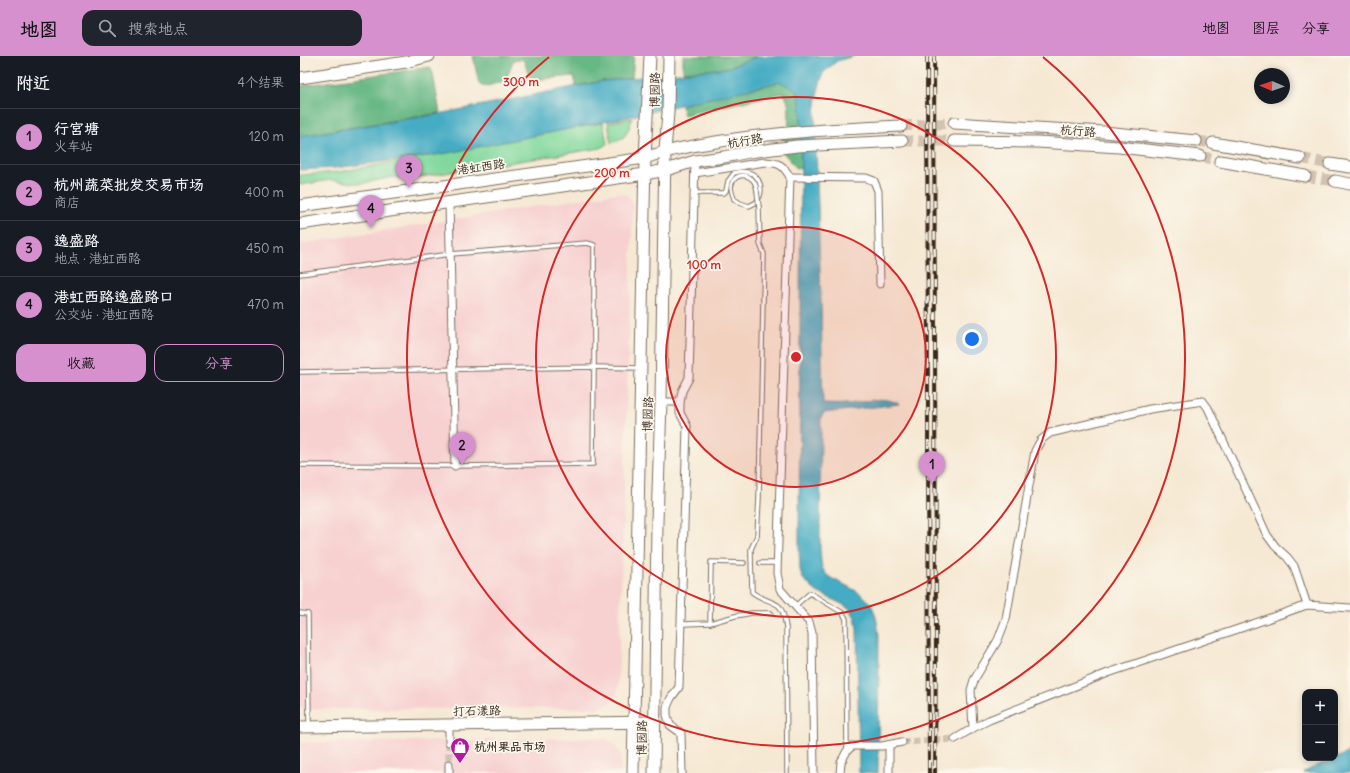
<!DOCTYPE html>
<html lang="zh">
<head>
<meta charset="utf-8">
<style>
	body { margin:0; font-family:Delius,"LXGW WenKai TC",sans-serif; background:#20242c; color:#f1f3f6 }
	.controls { position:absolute; right:12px; bottom:12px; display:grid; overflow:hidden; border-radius:8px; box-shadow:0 2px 6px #0003 }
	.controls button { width:36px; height:36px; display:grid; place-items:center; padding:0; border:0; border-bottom:1px solid #363941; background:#171b24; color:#f1f3f6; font:20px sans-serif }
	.compass { position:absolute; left:954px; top:12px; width:36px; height:36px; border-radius:50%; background:#171b24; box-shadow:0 2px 6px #0003; rotate:272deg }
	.you { position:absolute; left:672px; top:283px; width:14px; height:14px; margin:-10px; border:3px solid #fff; border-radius:50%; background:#1a73e8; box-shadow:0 0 0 6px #1a73e833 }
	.badge { display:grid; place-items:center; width:26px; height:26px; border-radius:50%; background:#d690ce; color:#111; font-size:13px; font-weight:700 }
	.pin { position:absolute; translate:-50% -33px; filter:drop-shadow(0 1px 2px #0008) }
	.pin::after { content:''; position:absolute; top:21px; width:14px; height:12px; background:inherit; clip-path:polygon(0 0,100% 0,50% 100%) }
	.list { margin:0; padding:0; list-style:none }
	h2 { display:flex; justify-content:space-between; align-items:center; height:52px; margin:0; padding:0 16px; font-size:17px }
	h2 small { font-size:13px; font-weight:400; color:#9ea1a6 }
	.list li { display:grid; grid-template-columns:26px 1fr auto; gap:12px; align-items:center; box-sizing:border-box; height:56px; padding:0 16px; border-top:1px solid #363941 }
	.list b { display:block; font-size:15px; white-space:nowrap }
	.list p { margin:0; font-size:13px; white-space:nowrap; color:#9ea1a6 }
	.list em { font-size:13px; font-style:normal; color:#9ea1a6 }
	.actions { display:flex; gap:8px; padding:12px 16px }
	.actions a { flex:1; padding:9px 0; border:1px solid #d690ce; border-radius:12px; text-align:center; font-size:14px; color:#d690ce }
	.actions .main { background:#d690ce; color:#111 }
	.icon { flex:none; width:22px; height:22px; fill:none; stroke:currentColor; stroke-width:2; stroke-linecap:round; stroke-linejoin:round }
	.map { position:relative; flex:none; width:1050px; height:717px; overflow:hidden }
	header { display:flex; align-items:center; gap:24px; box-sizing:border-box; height:56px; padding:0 20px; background:#d690ce; color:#111 }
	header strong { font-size:19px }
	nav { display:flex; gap:22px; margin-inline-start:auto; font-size:14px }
	.search { width:280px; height:36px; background:#20242c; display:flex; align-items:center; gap:10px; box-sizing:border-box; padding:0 14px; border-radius:12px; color:#9ea1a6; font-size:15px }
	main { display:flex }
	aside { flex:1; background:#171b24 }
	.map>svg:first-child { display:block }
	.built { fill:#f7d0d0 }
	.green { fill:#81d89c; stroke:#5e815d }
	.forest { fill:#68b884; stroke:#527151 }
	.water { fill:#44acc3; stroke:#406b70 }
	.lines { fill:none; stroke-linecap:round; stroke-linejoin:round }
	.street-tunnel { stroke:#d1c3b0; stroke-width:7; stroke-dasharray:7 3.5; stroke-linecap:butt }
	.secondary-tunnel { stroke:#d1c3b0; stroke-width:11; stroke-dasharray:11 5.5; stroke-linecap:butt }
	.lane-casing { stroke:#7c6d5e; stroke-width:5.5 }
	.street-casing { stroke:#7c6d5e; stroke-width:9 }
	.secondary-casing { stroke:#7c6d5e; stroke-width:13 }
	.lane { stroke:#fff; stroke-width:3.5 }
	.street { stroke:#fff; stroke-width:7 }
	.secondary { stroke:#fff; stroke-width:11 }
	.rail-casing { stroke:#3b2a1e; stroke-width:4 }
	.rail { stroke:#fbf7ec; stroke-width:2.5; stroke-dasharray:8; stroke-linecap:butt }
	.lane-bridge-casing { stroke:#7c6d5e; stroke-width:5.5; stroke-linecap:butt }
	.lane-bridge { stroke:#fff; stroke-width:3.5 }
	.ring { fill:none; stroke:#d62828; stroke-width:2 }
	.labels { text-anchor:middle; stroke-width:3.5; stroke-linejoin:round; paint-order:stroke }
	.street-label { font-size:12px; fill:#3b2a1e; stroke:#fbf7ec }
	.poi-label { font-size:12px; font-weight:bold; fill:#3b2a1e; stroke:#fbf7ec; text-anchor:start }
	.centre { fill:#d62828; stroke:#fbf7ec; stroke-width:2 }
	.ring-label { font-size:12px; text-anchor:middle; font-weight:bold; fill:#d62828; stroke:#fbf7ec; stroke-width:3.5; stroke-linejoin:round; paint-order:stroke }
</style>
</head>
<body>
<header>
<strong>地图</strong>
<div class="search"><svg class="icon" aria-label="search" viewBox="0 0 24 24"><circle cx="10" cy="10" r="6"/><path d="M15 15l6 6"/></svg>搜索地点</div>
<nav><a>地图</a><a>图层</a><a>分享</a></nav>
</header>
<main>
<aside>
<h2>附近<small>4个结果</small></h2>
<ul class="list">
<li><span class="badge">1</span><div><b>行宫塘</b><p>火车站</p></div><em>120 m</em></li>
<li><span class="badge">2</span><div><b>杭州蔬菜批发交易市场</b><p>商店</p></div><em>400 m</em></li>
<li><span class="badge">3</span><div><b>逸盛路</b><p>地点 · 港虹西路</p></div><em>450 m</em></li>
<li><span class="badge">4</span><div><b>港虹西路逸盛路口</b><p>公交站 · 港虹西路</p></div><em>470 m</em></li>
</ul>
<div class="actions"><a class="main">收藏</a><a>分享</a></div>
</aside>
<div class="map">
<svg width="1050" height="717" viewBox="0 0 1050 717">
	<rect width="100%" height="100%" fill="#fbf7ec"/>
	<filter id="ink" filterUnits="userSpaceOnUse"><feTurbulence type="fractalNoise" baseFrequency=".025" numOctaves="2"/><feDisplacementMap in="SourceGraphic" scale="8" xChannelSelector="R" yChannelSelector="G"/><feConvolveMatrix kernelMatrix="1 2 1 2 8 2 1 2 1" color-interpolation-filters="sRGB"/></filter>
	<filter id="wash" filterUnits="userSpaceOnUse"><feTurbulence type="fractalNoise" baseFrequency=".012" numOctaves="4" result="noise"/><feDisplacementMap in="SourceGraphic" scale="16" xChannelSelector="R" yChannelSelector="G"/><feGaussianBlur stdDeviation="0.9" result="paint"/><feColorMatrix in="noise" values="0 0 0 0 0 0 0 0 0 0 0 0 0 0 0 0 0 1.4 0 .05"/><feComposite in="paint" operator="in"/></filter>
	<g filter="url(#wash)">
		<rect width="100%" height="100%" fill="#f6e9d4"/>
		<g class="built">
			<path d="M 317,137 L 327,139 L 333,146 L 318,630 L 316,640 L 309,648 L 298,652 L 0,653 L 0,188 Z"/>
			<path d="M 306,682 L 315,689 L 321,699 L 321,717 L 0,717 L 0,687 Z"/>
		</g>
		<g class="green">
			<path d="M 332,62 C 328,77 326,83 311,87 L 308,67 Z"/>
			<path d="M 303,67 L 307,88 L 301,92 L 108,123 L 93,121 L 60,128 L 31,124 L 0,129 L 0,119 L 38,116 L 134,99 L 141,95 Z"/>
		</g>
		<g class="forest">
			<path d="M 173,0 L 334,0 L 332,22 L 303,25 L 276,30 L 274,20 L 231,24 L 223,3 L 213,5 L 207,21 L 201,26 L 187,30 L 179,28 Z"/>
			<path d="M 383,0 L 459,0 L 427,12 L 383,16 Z"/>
			<path d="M 130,11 L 133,18 L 140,57 L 0,80 L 0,30 Z"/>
			<path d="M 480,25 L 497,34 L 500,47 L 501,59 L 501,113 L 496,112 L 483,96 C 487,81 494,48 483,37 L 384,59 L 381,49 Z"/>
		</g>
		<g class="water">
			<path d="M 459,0 L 554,0 L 537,5 L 523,17 L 518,35 L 515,56 L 521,244 L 523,348 C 530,348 538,349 546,348 C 564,347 581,338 599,348 L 524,357 L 521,362 L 520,493 C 521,499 520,509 524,515 C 527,521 535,524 541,527 C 570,541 575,547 579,579 L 578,717 L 559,717 L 557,572 L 555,561 L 548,551 L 517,536 L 510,530 L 503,523 L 500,514 L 499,493 L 501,59 L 500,47 L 497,34 L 480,26 L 319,63 L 143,98 L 35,112 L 0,114 L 0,80 L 133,59 L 303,25 L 427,12 Z"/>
			<path d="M 1050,696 L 1050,717 L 1003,717 L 1012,712 Z"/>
		</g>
	</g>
	<g filter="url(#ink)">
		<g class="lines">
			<g class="street-tunnel">
				<path d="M 149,686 L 149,708"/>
				<path d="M 602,686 L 655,683"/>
			</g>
			<g class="secondary-tunnel">
				<path d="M 601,70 L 654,67"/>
				<path d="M 602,85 L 654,85"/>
				<path d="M 896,85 L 913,87"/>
				<path d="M 900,100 L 920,105"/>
				<path d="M 1000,102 L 1030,108"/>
				<path d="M 1005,120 L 1035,125"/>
			</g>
			<g class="lane-casing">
				<g id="lane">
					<path d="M 394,137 L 424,137 L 426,135 L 428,125 L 434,117 C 438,116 443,115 447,116 C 461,118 466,138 455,147 C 453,148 451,149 449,150 L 440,147 L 434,143 C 433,139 431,135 431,131 C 432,116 455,114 457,135"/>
					<path d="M 0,218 L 151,198 L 287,187 L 294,189 L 294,311 L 293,408 L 155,410 L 0,409"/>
					<path d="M 0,316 L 294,311 L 339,312"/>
					<path d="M 451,499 L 451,493 L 457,480 L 459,442 L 464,198 L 460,188 L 459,151"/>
					<path d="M 460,507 L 477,507"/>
					<path d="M 495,550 L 510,537 L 543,557 L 546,563 L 547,694"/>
					<path d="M 0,557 L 8,558 L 9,670"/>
					<path d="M 410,567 L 411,506 L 444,507"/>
					<path d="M 382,568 L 410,567 L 435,560 L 452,557 L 471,557"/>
					<path d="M 486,572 L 487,717"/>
				</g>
			</g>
			<g class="street-casing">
				<g id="street">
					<path d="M 395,117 L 465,106 C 480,107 483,109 490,121 L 477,517 L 480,533 L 509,566 L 512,577 L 514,717"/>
					<path d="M 490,121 L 566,122 L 574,125 L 578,135 L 580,228"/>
					<path d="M 149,147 L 155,410"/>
					<path d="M 361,346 L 380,346"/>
					<path d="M 149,669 L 149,686"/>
					<path d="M 673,672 L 689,664 L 808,617 L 944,571 L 1007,549 L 1050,552"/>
					<path d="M 655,683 L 673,672 L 671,634 L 674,624 L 698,584 L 706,563 L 735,395 L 741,384 L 750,377 L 850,353 L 903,345 L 908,352 L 967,479 L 975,490 L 987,501 L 994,510 L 1007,549"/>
					<path d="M 589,689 L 589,717"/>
					<path d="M 149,717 L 149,708"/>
					<path d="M 382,717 L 381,677 L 370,669 L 367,659 L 367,651 L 371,642 L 379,631 L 387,370 L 380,357 L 380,346 L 382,335 L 389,322 L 395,105"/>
					<path d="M 540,717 L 541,706 L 547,695 L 552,690 L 582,690 L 602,686"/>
				</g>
			</g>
			<g class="secondary-casing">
				<g id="secondary">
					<path d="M 0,22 L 106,6 L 129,0"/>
					<path d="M 654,67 L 804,76 L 896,85"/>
					<path d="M 654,85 L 738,86 L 819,91 L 900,100"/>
					<path d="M 913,87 L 1000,102"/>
					<path d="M 920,105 L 1005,120"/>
					<path d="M 1030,108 L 1050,111"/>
					<path d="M 1035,125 L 1050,128"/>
					<path d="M 0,150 L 345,102 C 367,94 388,91 410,87 C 473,76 537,73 601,70"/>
					<path d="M 0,168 L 345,118 L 366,114 L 395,105 L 424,101 L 449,96 L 497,90 L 602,85"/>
					<path d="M 0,671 L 355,666"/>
					<path d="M 333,717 L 345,102 L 350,0"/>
					<path d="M 354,717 L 357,466 L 361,346 L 365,95 L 368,57 L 369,0"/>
				</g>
			</g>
			<use href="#lane" class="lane"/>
			<use href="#street" class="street"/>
			<use href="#secondary" class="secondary"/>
			<g class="rail-casing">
				<g id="rail">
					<path d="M 627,0 L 629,717"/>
					<path d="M 634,0 L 636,580 L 635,717"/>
				</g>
			</g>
			<use href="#rail" class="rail"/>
			<g class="lane-bridge-casing">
				<g id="lane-bridge">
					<path d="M 457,135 L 459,151"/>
					<path d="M 451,499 L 452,536 C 460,543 473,545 479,550 C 484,555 485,565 486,572"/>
				</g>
			</g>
			<use href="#lane-bridge" class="lane-bridge"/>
		</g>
	</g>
	<circle cx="496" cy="301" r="130" fill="#d62828" fill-opacity=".12"/>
	<g class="ring">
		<circle cx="496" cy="301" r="130"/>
		<circle cx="496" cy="301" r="260"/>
		<path d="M743 1A389 389 0 1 1 249 1"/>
	</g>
	<defs>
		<g id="shop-pin" transform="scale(1)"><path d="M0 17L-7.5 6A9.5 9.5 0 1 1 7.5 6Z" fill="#b5179e" stroke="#fbf7ec"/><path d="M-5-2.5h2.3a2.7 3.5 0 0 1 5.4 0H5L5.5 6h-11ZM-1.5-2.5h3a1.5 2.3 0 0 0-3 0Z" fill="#fff"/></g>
	</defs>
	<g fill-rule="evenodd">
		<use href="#shop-pin" x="160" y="691"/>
	</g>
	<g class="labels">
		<g class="street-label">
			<text transform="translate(355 34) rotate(-89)" y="4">博园路</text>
			<text transform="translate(778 75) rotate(4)" y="4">杭行路</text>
			<text transform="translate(445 85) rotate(-10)" y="4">杭行路</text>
			<text transform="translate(181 111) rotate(-8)" y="4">港虹西路</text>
			<text transform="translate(348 358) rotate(-88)" y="4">博园路</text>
			<text transform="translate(177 655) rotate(-1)" y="4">打石漾路</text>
			<text transform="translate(342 682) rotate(-89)" y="4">博园路</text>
		</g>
		<g class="poi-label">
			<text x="174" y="695">杭州果品市场</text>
		</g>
	</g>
	<circle cx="496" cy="301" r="6" class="centre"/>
	<g class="ring-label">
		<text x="221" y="30">300 m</text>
		<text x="312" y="121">200 m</text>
		<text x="404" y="213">100 m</text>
	</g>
</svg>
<div class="controls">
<button>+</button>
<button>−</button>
</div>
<svg class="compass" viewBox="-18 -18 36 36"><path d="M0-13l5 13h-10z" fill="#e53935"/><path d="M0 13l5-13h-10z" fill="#9ea1a6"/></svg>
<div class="you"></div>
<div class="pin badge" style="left:632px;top:428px">1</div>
<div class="pin badge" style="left:162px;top:409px">2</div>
<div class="pin badge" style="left:109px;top:132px">3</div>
<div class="pin badge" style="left:71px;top:172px">4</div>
</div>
</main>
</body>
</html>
